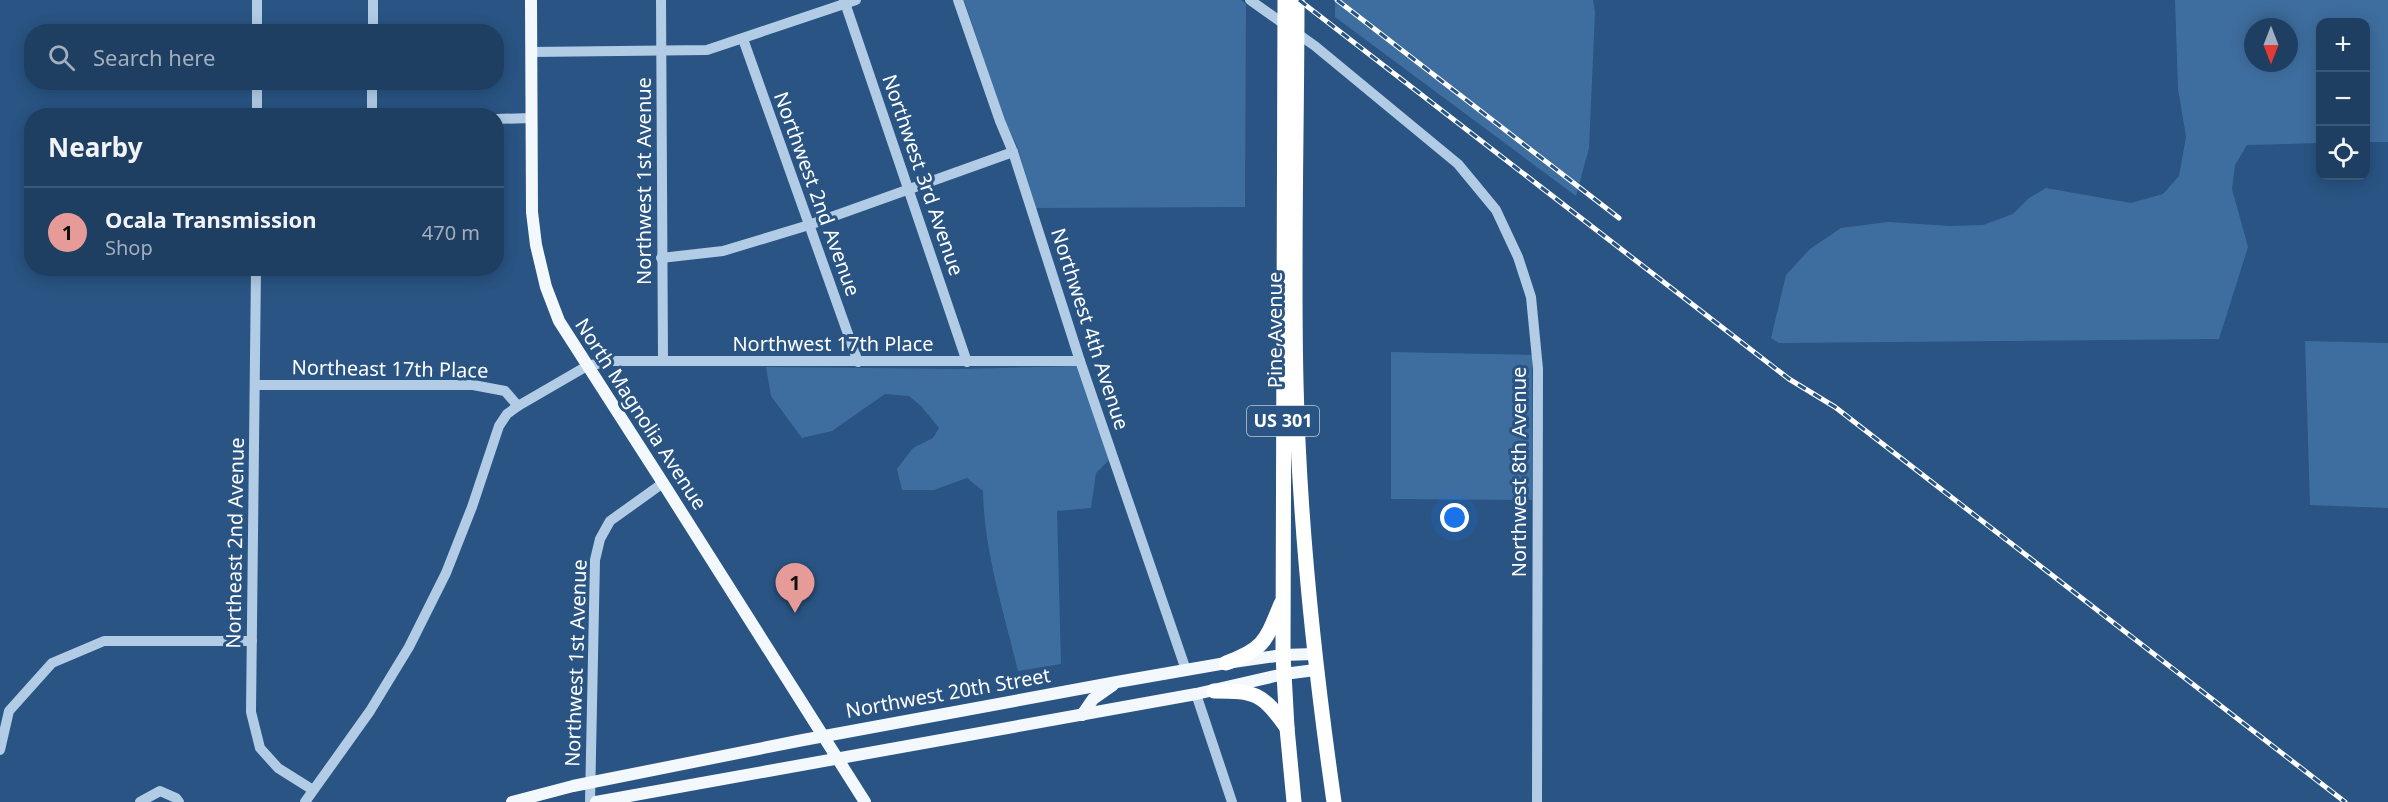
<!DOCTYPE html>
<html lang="en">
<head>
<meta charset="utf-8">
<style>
	body { margin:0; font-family:"Noto Sans",sans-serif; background:#274668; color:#f1f3f6 }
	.controls { position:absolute; right:18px; top:18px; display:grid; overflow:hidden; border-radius:12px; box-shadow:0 3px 15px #0003 }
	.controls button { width:54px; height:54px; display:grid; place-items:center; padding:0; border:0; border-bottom:2px solid #3c5877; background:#1f3f62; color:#f1f3f6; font:30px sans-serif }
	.compass { position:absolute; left:2244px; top:18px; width:54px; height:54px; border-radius:50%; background:#1f3f62; box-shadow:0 3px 15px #0003; rotate:180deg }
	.you { position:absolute; left:1455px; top:518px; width:21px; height:21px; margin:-15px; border:4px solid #fff; border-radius:50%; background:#1a73e8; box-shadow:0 0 0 9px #1a73e833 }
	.badge { display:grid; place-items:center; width:39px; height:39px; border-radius:50%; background:#e69b98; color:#111; font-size:20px; font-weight:700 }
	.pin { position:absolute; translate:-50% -50px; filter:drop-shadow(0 2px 3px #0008) }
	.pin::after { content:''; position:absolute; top:32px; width:21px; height:18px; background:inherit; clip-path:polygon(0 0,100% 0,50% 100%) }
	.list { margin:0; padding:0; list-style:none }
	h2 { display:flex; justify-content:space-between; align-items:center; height:78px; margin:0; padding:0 24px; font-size:26px }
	h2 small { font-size:20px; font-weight:400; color:#a1afbe }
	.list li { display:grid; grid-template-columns:39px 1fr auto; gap:18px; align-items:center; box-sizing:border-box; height:90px; padding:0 24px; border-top:2px solid #3c5877 }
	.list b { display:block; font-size:22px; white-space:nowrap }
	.list p { margin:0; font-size:20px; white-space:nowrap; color:#a1afbe }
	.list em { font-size:20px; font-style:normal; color:#a1afbe }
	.icon { flex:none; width:33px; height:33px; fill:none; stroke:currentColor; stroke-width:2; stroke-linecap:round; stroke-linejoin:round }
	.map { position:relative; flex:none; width:2388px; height:802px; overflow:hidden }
	.search { position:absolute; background:#1f3f62; box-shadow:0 3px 15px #0003; left:24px; top:24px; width:480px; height:66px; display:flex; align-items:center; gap:15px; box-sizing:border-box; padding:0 21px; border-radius:24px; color:#a1afbe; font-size:22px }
	.panel { position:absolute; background:#1f3f62; box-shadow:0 3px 15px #0003; left:24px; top:108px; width:480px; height:168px; border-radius:24px }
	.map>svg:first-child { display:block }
	.green { fill:#3e6e9f; fill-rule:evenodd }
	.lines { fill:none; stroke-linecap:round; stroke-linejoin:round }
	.minor { stroke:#b2cce6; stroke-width:10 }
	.major { stroke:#f3f8fd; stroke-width:12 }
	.highway { stroke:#fff; stroke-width:15 }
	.rail-casing { stroke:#fff; stroke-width:5 }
	.rail { stroke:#295483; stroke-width:3; stroke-dasharray:9; stroke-linecap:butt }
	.labels { text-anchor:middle; stroke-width:6; stroke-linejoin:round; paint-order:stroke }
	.shield { fill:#295483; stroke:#bfccda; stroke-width:1.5 }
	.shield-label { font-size:18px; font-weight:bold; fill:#fff }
	.street-label { font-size:20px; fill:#fff; stroke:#295483 }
</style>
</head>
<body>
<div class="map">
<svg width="2388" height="802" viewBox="0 0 2388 802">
	<rect width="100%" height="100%" fill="#295483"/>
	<g class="green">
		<path d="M 964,0 L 1241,0 L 1246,4 L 1245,207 L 1036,208 L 1017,146 L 1004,119 Z"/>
		<path d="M 1335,0 L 1593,0 L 1595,12 L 1589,148 L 1576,196 L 1335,17 Z"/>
		<path d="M 2175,0 L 2388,0 L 2388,142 L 2366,142 L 2366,22 L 2320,22 L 2320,143 L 2247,145 L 2235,165 L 2232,189 L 2248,247 L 2219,339 L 1779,343 L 1771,338 L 1786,275 L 1810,249 L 1841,228 L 1888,222 L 1950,226 L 1983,225 L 2013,214 L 2029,198 L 2046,188 L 2131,203 L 2163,194 L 2179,176 L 2186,137 L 2178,89 ZM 2253,27 L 2289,27 L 2289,63 L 2253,63 Z"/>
		<path d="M 2305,341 L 2388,343 L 2388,508 L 2310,505 Z"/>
		<path d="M 1391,352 L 1532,355 L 1532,500 L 1391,499 Z"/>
		<path d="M 1076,366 L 1109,460 L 1096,473 L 1091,508 L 1057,511 L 1061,664 L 1018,671 C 1004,612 984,552 983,491 L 967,478 L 934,490 L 902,490 L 897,469 L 913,448 L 933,438 L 939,428 L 921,406 L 909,396 L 885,394 L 832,431 L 802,438 L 771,396 L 766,367 L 965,369 Z"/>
	</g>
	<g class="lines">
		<g class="minor">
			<path d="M 257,0 L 257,32"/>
			<path d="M 661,0 L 663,361"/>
			<path d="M 844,0 L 967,362"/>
			<path d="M 958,0 L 1000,121 L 1013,152 L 1080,361 L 1186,670"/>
			<path d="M 1250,0 L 1315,46 L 1458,164 L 1496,210 L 1518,257 L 1531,297 L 1538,369 L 1537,802"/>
			<path d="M 373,32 L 373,0"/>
			<path d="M 743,39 L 858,362"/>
			<path d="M 531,52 L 707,50 L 856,0"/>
			<path d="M 257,82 L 257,116"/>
			<path d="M 372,116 L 372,82"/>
			<path d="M 496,119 L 531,118"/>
			<path d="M 661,258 L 723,251 L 809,225 L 1013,152"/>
			<path d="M 256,268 L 251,712 L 260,748 L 278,768 L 313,790"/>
			<path d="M 255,385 L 473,385 L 505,391 L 518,406"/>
			<path d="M 1196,694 L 1232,802"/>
			<path d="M 0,750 L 9,711 L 52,663 L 104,641 L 252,641"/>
			<path d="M 140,802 L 160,791 L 176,798 L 179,802"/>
			<path d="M 305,802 L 370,711 L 409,647 L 446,573 L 472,507 L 499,426 L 507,414 L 518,406 L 587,366 L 611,361 L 1080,361"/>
			<path d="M 590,802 L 595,560 L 600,539 L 610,521 L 663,483"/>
		</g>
		<g class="major">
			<path d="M 531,0 L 532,212 L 536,245 L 546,287 L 559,321 L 663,483 L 865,802"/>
			<path d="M 1082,715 L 1093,699 L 1113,685"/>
			<path d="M 512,802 L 573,786 L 803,740 L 1117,682 L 1226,663 L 1283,655 L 1314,654"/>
			<path d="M 596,802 L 1196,694 L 1284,674 L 1315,670"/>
		</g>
		<g class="highway">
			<path d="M 1285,0 L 1283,655 L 1287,728 L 1294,802"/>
			<path d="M 1297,0 C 1297,127 1293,255 1296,382 C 1299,523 1314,663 1334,802"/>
			<path d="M 1226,663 C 1265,649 1266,640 1281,604"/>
			<path d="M 1214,691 C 1256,691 1262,693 1287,728"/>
		</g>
		<g class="rail-casing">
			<g id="rail">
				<path d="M 1299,0 L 1789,379 L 1835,407 L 2345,802"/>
				<path d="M 1337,0 L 1619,218"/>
			</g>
		</g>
		<use href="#rail" class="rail"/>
	</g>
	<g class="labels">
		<rect class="shield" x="1247" y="406" width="72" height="30" rx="4.5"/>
		<g class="shield-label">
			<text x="1283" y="427">US 301</text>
		</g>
		<g class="street-label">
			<text transform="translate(923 175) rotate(71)" y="7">Northwest 3rd Avenue</text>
			<text transform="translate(644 181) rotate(-90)" y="7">Northwest 1st Avenue</text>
			<text transform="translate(817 194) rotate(70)" y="7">Northwest 2nd Avenue</text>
			<text transform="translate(1090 329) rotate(72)" y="7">Northwest 4th Avenue</text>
			<text transform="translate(1275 330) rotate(-90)" y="7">Pine Avenue</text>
			<text x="833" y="351">Northwest 17th Place</text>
			<text transform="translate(390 369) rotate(1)" y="7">Northeast 17th Place</text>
			<text transform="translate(641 414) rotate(57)" y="7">North Magnolia Avenue</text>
			<text transform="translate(1519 472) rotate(-90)" y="7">Northwest 8th Avenue</text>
			<text transform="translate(235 543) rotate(-89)" y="7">Northeast 2nd Avenue</text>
			<text transform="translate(576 663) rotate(-88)" y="7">Northwest 1st Avenue</text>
			<text transform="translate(948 693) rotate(-10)" y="7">Northwest 20th Street</text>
		</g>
	</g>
</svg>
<div class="controls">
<button>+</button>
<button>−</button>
<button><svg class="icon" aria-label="locate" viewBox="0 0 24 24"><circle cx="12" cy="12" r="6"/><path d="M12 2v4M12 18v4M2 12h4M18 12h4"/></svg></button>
</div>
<svg class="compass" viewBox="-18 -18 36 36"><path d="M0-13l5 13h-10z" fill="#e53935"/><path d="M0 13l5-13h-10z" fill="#a1afbe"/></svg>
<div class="you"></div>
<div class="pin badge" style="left:795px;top:613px">1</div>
<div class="search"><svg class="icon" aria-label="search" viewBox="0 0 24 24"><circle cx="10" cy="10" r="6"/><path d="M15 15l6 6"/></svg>Search here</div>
<section class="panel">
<h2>Nearby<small></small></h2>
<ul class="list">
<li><span class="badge">1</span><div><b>Ocala Transmission</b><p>Shop</p></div><em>470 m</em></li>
</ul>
</section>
</div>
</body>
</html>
